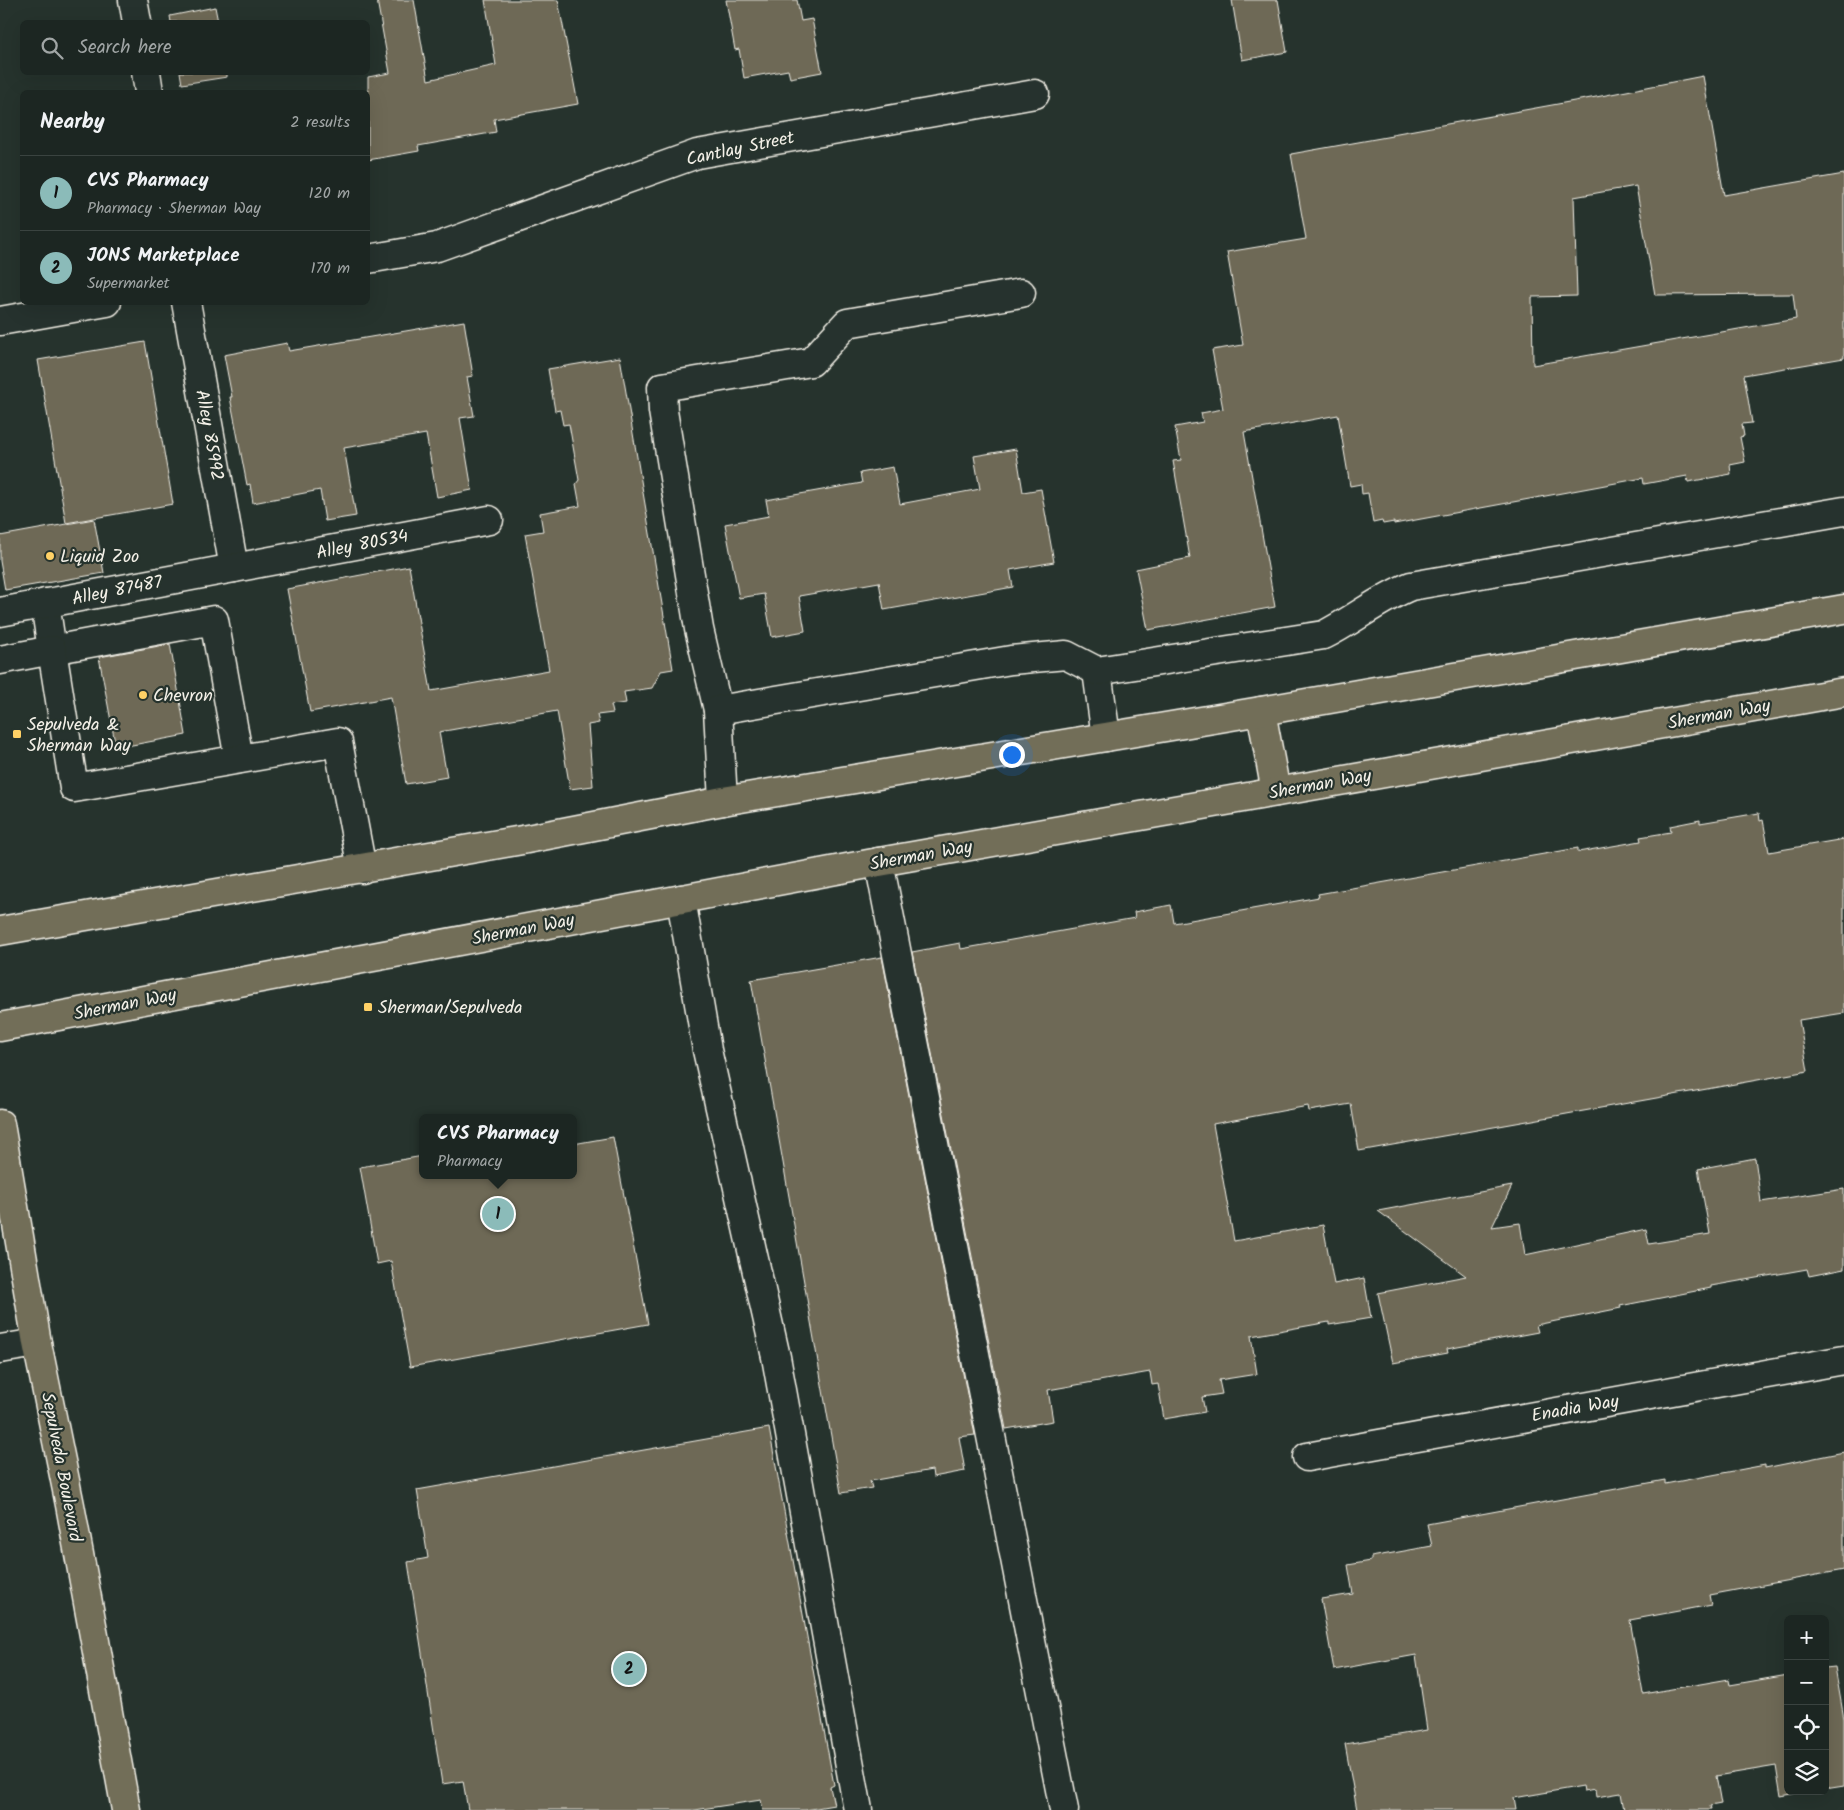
<!DOCTYPE html>
<html lang="en">
<head>
<meta charset="utf-8">
<style>
	body { margin:0; font-family:Kalam,sans-serif; background:#29322f; color:#f1f3f6 }
	.controls { position:absolute; right:15px; bottom:15px; display:grid; overflow:hidden; border-radius:8px; box-shadow:0 5px 20px #0002 }
	.controls button { width:45px; height:45px; display:grid; place-items:center; padding:0; border:0; border-bottom:1px solid #3a4340; background:#1c2622; color:#f1f3f6; font:25px sans-serif }
	.you { position:absolute; left:1011px; top:754px; width:18px; height:18px; margin:-12px; border:4px solid #fff; border-radius:50%; background:#1a73e8; box-shadow:0 0 0 8px #1a73e833 }
	.badge { display:grid; place-items:center; width:32px; height:32px; border-radius:50%; background:#8bbbb9; color:#111; font-size:16px; font-weight:700 }
	.pin { position:absolute; translate:-50% -50%; border:2px solid #fff; box-shadow:0 1px 5px #0006 }
	.popup { position:absolute; left:419px; top:1114px; width:158px; height:65px; box-sizing:border-box; display:grid; place-content:center; border-radius:8px; background:#1c2622; filter:drop-shadow(0 1px 4px #0005); font-size:16px; white-space:nowrap; color:#a0a5a5 }
	.popup b { font-size:19px; color:#f1f3f6 }
	.popup::after { content:''; position:absolute; left:50%; top:100%; margin-left:-10px; border:10px solid transparent; border-top-color:#1c2622 }
	.list { margin:0; padding:0; list-style:none }
	h2 { display:flex; justify-content:space-between; align-items:center; height:65px; margin:0; padding:0 20px; font-size:21px }
	h2 small { font-size:16px; font-weight:400; color:#a0a5a5 }
	.list li { display:grid; grid-template-columns:32px 1fr auto; gap:15px; align-items:center; box-sizing:border-box; height:75px; padding:0 20px; border-top:1px solid #3a4340 }
	.list b { display:block; font-size:19px; white-space:nowrap }
	.list p { margin:0; font-size:16px; white-space:nowrap; color:#a0a5a5 }
	.list em { font-size:16px; font-style:normal; color:#a0a5a5 }
	.icon { flex:none; width:28px; height:28px; fill:none; stroke:currentColor; stroke-width:2; stroke-linecap:round; stroke-linejoin:round }
	.map { position:relative; flex:none; width:1844px; height:1810px; overflow:hidden }
	.search { position:absolute; background:#1c2622; box-shadow:0 5px 20px #0002; left:20px; top:20px; width:350px; height:55px; display:flex; align-items:center; gap:12px; box-sizing:border-box; padding:0 18px; border-radius:8px; color:#a0a5a5; font-size:19px }
	.panel { position:absolute; background:#1c2622; box-shadow:0 5px 20px #0002; left:20px; top:90px; width:350px; height:215px; border-radius:8px }
	.map>svg:first-child { display:block }
	.building { fill:#6e6956; stroke:#f4f1e8; fill-rule:evenodd }
	.lines { fill:none; stroke-linecap:round; stroke-linejoin:round }
	.minor-casing { stroke:#f4f1e8; stroke-width:31 }
	.major-casing { stroke:#f4f1e8; stroke-width:31 }
	.minor { stroke:#26332d; stroke-width:28 }
	.major { stroke:#726e59; stroke-width:28 }
	.poi-dot { fill:#ffd166; stroke:#26332d; stroke-width:2 }
	.labels { text-anchor:middle; stroke-width:4.5; stroke-linejoin:round; paint-order:stroke }
	.street-label { font-size:18px; fill:#f4f1e8; stroke:#26332d }
	.poi-label { font-size:18px; fill:#f4f1e8; stroke:#26332d; text-anchor:start }
</style>
</head>
<body>
<div class="map">
<svg width="1844" height="1810" viewBox="0 0 1844 1810">
	<rect width="100%" height="100%" fill="#26332d"/>
	<filter id="ink" filterUnits="userSpaceOnUse"><feTurbulence type="fractalNoise" baseFrequency=".02" numOctaves="2"/><feDisplacementMap in="SourceGraphic" scale="10" xChannelSelector="R" yChannelSelector="G"/><feConvolveMatrix kernelMatrix="1 2 1 2 8 2 1 2 1" color-interpolation-filters="sRGB"/></filter>
	<g filter="url(#ink)">
		<g class="building">
			<path d="M 377,0 L 414,0 L 428,80 L 496,65 L 485,0 L 558,0 L 578,104 L 494,119 L 496,132 L 418,146 L 419,151 L 368,160 L 368,77 L 390,73 Z"/>
			<path d="M 726,0 L 797,0 L 801,21 L 812,19 L 822,72 L 790,78 L 788,70 L 744,78 L 739,49 L 735,50 Z"/>
			<path d="M 1232,0 L 1278,0 L 1287,52 L 1242,60 Z"/>
			<path d="M 215,7 L 218,22 L 171,22 L 170,16 Z"/>
			<path d="M 180,72 L 227,72 L 227,77 L 182,84 Z"/>
			<path d="M 1703,76 L 1724,195 L 1844,174 L 1844,358 L 1744,375 L 1752,423 L 1742,424 L 1744,436 L 1740,437 L 1745,462 L 1730,465 L 1731,474 L 1688,482 L 1687,476 L 1644,484 L 1643,478 L 1394,524 L 1394,522 L 1383,524 L 1382,521 L 1373,523 L 1368,493 L 1362,494 L 1361,484 L 1350,486 L 1338,415 L 1244,432 L 1275,607 L 1148,630 L 1136,569 L 1190,558 L 1173,461 L 1181,460 L 1175,427 L 1203,422 L 1201,413 L 1223,409 L 1212,350 L 1243,345 L 1227,252 L 1306,239 L 1291,154 L 1392,136 L 1392,134 L 1591,98 ZM 1636,186 L 1655,295 L 1793,294 L 1796,319 L 1533,365 L 1532,297 L 1577,296 L 1574,197 Z"/>
			<path d="M 464,321 L 473,376 L 467,377 L 474,416 L 460,418 L 472,490 L 437,497 L 426,434 L 344,448 L 356,516 L 325,521 L 320,490 L 253,503 L 250,484 L 247,485 L 230,397 L 232,397 L 224,355 L 287,343 L 289,351 Z"/>
			<path d="M 145,342 L 173,504 L 66,523 L 38,360 Z"/>
			<path d="M 620,357 L 673,669 L 661,671 L 652,688 L 624,692 L 626,703 L 611,705 L 613,713 L 597,715 L 599,723 L 588,725 L 593,786 L 570,789 L 557,711 L 439,732 L 447,777 L 406,784 L 391,697 L 310,712 L 287,589 L 409,566 L 431,691 L 549,670 L 525,534 L 543,531 L 540,513 L 580,506 L 576,484 L 579,480 L 569,424 L 563,425 L 560,410 L 555,411 L 548,369 Z"/>
			<path d="M 1016,449 L 1023,492 L 1041,489 L 1054,562 L 1010,570 L 1013,587 L 884,610 L 879,582 L 799,596 L 805,631 L 772,637 L 764,594 L 739,598 L 725,524 L 769,516 L 766,500 L 862,483 L 860,473 L 893,467 L 900,504 L 980,489 L 974,456 Z"/>
			<path d="M 94,519 L 104,573 L 5,590 L 0,561 L 0,536 Z"/>
			<path d="M 170,644 L 186,735 L 116,748 L 99,657 Z"/>
			<path d="M 1759,813 L 1760,821 L 1763,820 L 1769,852 L 1844,839 L 1844,1013 L 1799,1020 L 1808,1071 L 1359,1151 L 1351,1104 L 1309,1111 L 1308,1106 L 1213,1124 L 1234,1241 L 1323,1225 L 1334,1284 L 1364,1278 L 1371,1318 L 1329,1325 L 1329,1322 L 1251,1336 L 1257,1374 L 1219,1380 L 1222,1394 L 1202,1397 L 1205,1412 L 1164,1419 L 1158,1384 L 1152,1385 L 1150,1372 L 1048,1390 L 1053,1421 L 1006,1429 L 912,952 L 960,943 L 961,949 L 1135,918 L 1134,912 L 1171,905 L 1174,923 L 1319,897 L 1318,894 L 1578,848 L 1578,852 L 1641,841 L 1640,837 L 1671,832 L 1670,826 L 1700,820 L 1700,823 Z"/>
			<path d="M 882,957 L 975,1435 L 959,1437 L 965,1471 L 933,1477 L 932,1470 L 870,1481 L 872,1488 L 841,1493 L 751,980 Z"/>
			<path d="M 613,1137 L 648,1324 L 410,1367 L 391,1261 L 377,1264 L 360,1167 L 423,1156 L 423,1175 L 573,1175 L 573,1144 Z"/>
			<path d="M 1755,1158 L 1761,1202 L 1844,1189 L 1844,1269 L 1809,1276 L 1807,1269 L 1711,1286 L 1711,1288 L 1620,1306 L 1621,1308 L 1536,1325 L 1538,1332 L 1447,1349 L 1448,1353 L 1393,1363 L 1378,1293 L 1466,1276 L 1378,1211 L 1512,1186 L 1492,1227 L 1520,1223 L 1525,1255 L 1646,1229 L 1649,1244 L 1710,1234 L 1698,1169 Z"/>
			<path d="M 769,1428 L 834,1785 L 830,1787 L 834,1805 L 805,1810 L 763,1810 L 761,1800 L 695,1810 L 468,1810 L 463,1781 L 442,1784 L 408,1562 L 428,1558 L 417,1490 Z"/>
			<path d="M 1844,1452 L 1844,1570 L 1709,1595 L 1711,1605 L 1630,1620 L 1643,1694 L 1729,1679 L 1730,1685 L 1788,1675 L 1788,1791 L 1814,1791 L 1781,1797 L 1776,1766 L 1716,1776 L 1721,1804 L 1710,1806 L 1711,1810 L 1624,1810 L 1621,1793 L 1597,1797 L 1596,1789 L 1584,1791 L 1583,1786 L 1514,1798 L 1516,1810 L 1357,1810 L 1345,1744 L 1427,1730 L 1416,1655 L 1334,1670 L 1321,1599 L 1353,1594 L 1348,1565 L 1371,1561 L 1371,1557 L 1432,1546 L 1427,1524 L 1665,1480 L 1665,1484 L 1765,1465 L 1765,1468 Z"/>
			<path d="M 1835,1667 L 1844,1719 L 1844,1786 L 1825,1789 L 1825,1668 Z"/>
		</g>
		<g class="lines">
			<g class="minor-casing">
				<g id="minor">
					<path d="M 133,0 L 137,22"/>
					<path d="M 146,72 L 149,92"/>
					<path d="M 368,259 L 437,247 L 697,154 L 1035,94"/>
					<path d="M 186,302 L 234,568"/>
					<path d="M 0,321 L 107,302"/>
					<path d="M 45,603 L 52,650 L 214,620 L 239,759"/>
					<path d="M 0,612 L 489,520"/>
					<path d="M 0,660 L 52,650 L 74,788 L 338,742 L 362,869"/>
					<path d="M 1097,671 L 1106,737"/>
					<path d="M 718,710 L 699,629 L 663,411 L 662,387 L 811,362 L 847,323 L 1021,293"/>
					<path d="M 723,801 L 718,710 L 1011,660 L 1066,655 L 1097,671 L 1324,635 C 1354,620 1380,598 1411,586 L 1844,511"/>
					<path d="M 879,862 L 1064,1810"/>
					<path d="M 681,899 L 707,1050 L 776,1357 L 858,1810"/>
					<path d="M 0,1349 L 37,1343"/>
					<path d="M 1307,1457 L 1844,1360"/>
				</g>
			</g>
			<g class="major-casing">
				<g id="major">
					<path d="M 1261,711 L 1276,792"/>
					<path d="M 0,931 L 522,840 L 723,801 L 1261,711 L 1844,609"/>
					<path d="M 0,1027 L 879,862 L 1844,692"/>
					<path d="M 0,1124 L 37,1343 L 70,1505 L 126,1810"/>
				</g>
			</g>
			<use href="#minor" class="minor"/>
			<use href="#major" class="major"/>
		</g>
	</g>
	<g class="poi-dot">
		<circle cx="50" cy="556" r="5"/>
		<circle cx="143" cy="695" r="5"/>
		<rect x="12" y="729" width="10" height="10" rx="2.5"/>
		<rect x="363" y="1002" width="10" height="10" rx="2.5"/>
	</g>
	<g class="labels">
		<g class="street-label">
			<text transform="translate(740 148) rotate(-12)" y="6">Cantlay Street</text>
			<text transform="translate(210 435) rotate(80)" y="6">Alley 85992</text>
			<text transform="translate(362 544) rotate(-11)" y="6">Alley 80534</text>
			<text transform="translate(117 590) rotate(-11)" y="6">Alley 87487</text>
			<text transform="translate(1719 714) rotate(-10)" y="6">Sherman Way</text>
			<text transform="translate(1320 784) rotate(-10)" y="6">Sherman Way</text>
			<text transform="translate(921 855) rotate(-10)" y="6">Sherman Way</text>
			<text transform="translate(523 929) rotate(-11)" y="6">Sherman Way</text>
			<text transform="translate(125 1004) rotate(-11)" y="6">Sherman Way</text>
			<text transform="translate(1575 1408) rotate(-10)" y="6">Enadia Way</text>
			<text transform="translate(62 1467) rotate(79)" y="6">Sepulveda Boulevard</text>
		</g>
		<g class="poi-label">
			<text x="60" y="562">Liquid Zoo</text>
			<text x="153" y="701">Chevron</text>
			<text x="27" y="730">Sepulveda &amp;<tspan x="27" dy="21">Sherman Way</tspan></text>
			<text x="378" y="1013">Sherman/Sepulveda</text>
		</g>
	</g>
</svg>
<div class="controls">
<button>+</button>
<button>−</button>
<button><svg class="icon" aria-label="locate" viewBox="0 0 24 24"><circle cx="12" cy="12" r="6"/><path d="M12 2v4M12 18v4M2 12h4M18 12h4"/></svg></button>
<button><svg class="icon" aria-label="layers" viewBox="0 0 24 24"><path d="M12 4l9 5-9 5-9-5zM3 14l9 5 9-5"/></svg></button>
</div>
<div class="you"></div>
<div class="pin badge" style="left:498px;top:1214px">1</div>
<div class="popup"><b>CVS Pharmacy</b>Pharmacy</div>
<div class="pin badge" style="left:629px;top:1669px">2</div>
<div class="search"><svg class="icon" aria-label="search" viewBox="0 0 24 24"><circle cx="10" cy="10" r="6"/><path d="M15 15l6 6"/></svg>Search here</div>
<section class="panel">
<h2>Nearby<small>2 results</small></h2>
<ul class="list">
<li><span class="badge">1</span><div><b>CVS Pharmacy</b><p>Pharmacy · Sherman Way</p></div><em>120 m</em></li>
<li><span class="badge">2</span><div><b>JONS Marketplace</b><p>Supermarket</p></div><em>170 m</em></li>
</ul>
</section>
</div>
</body>
</html>
